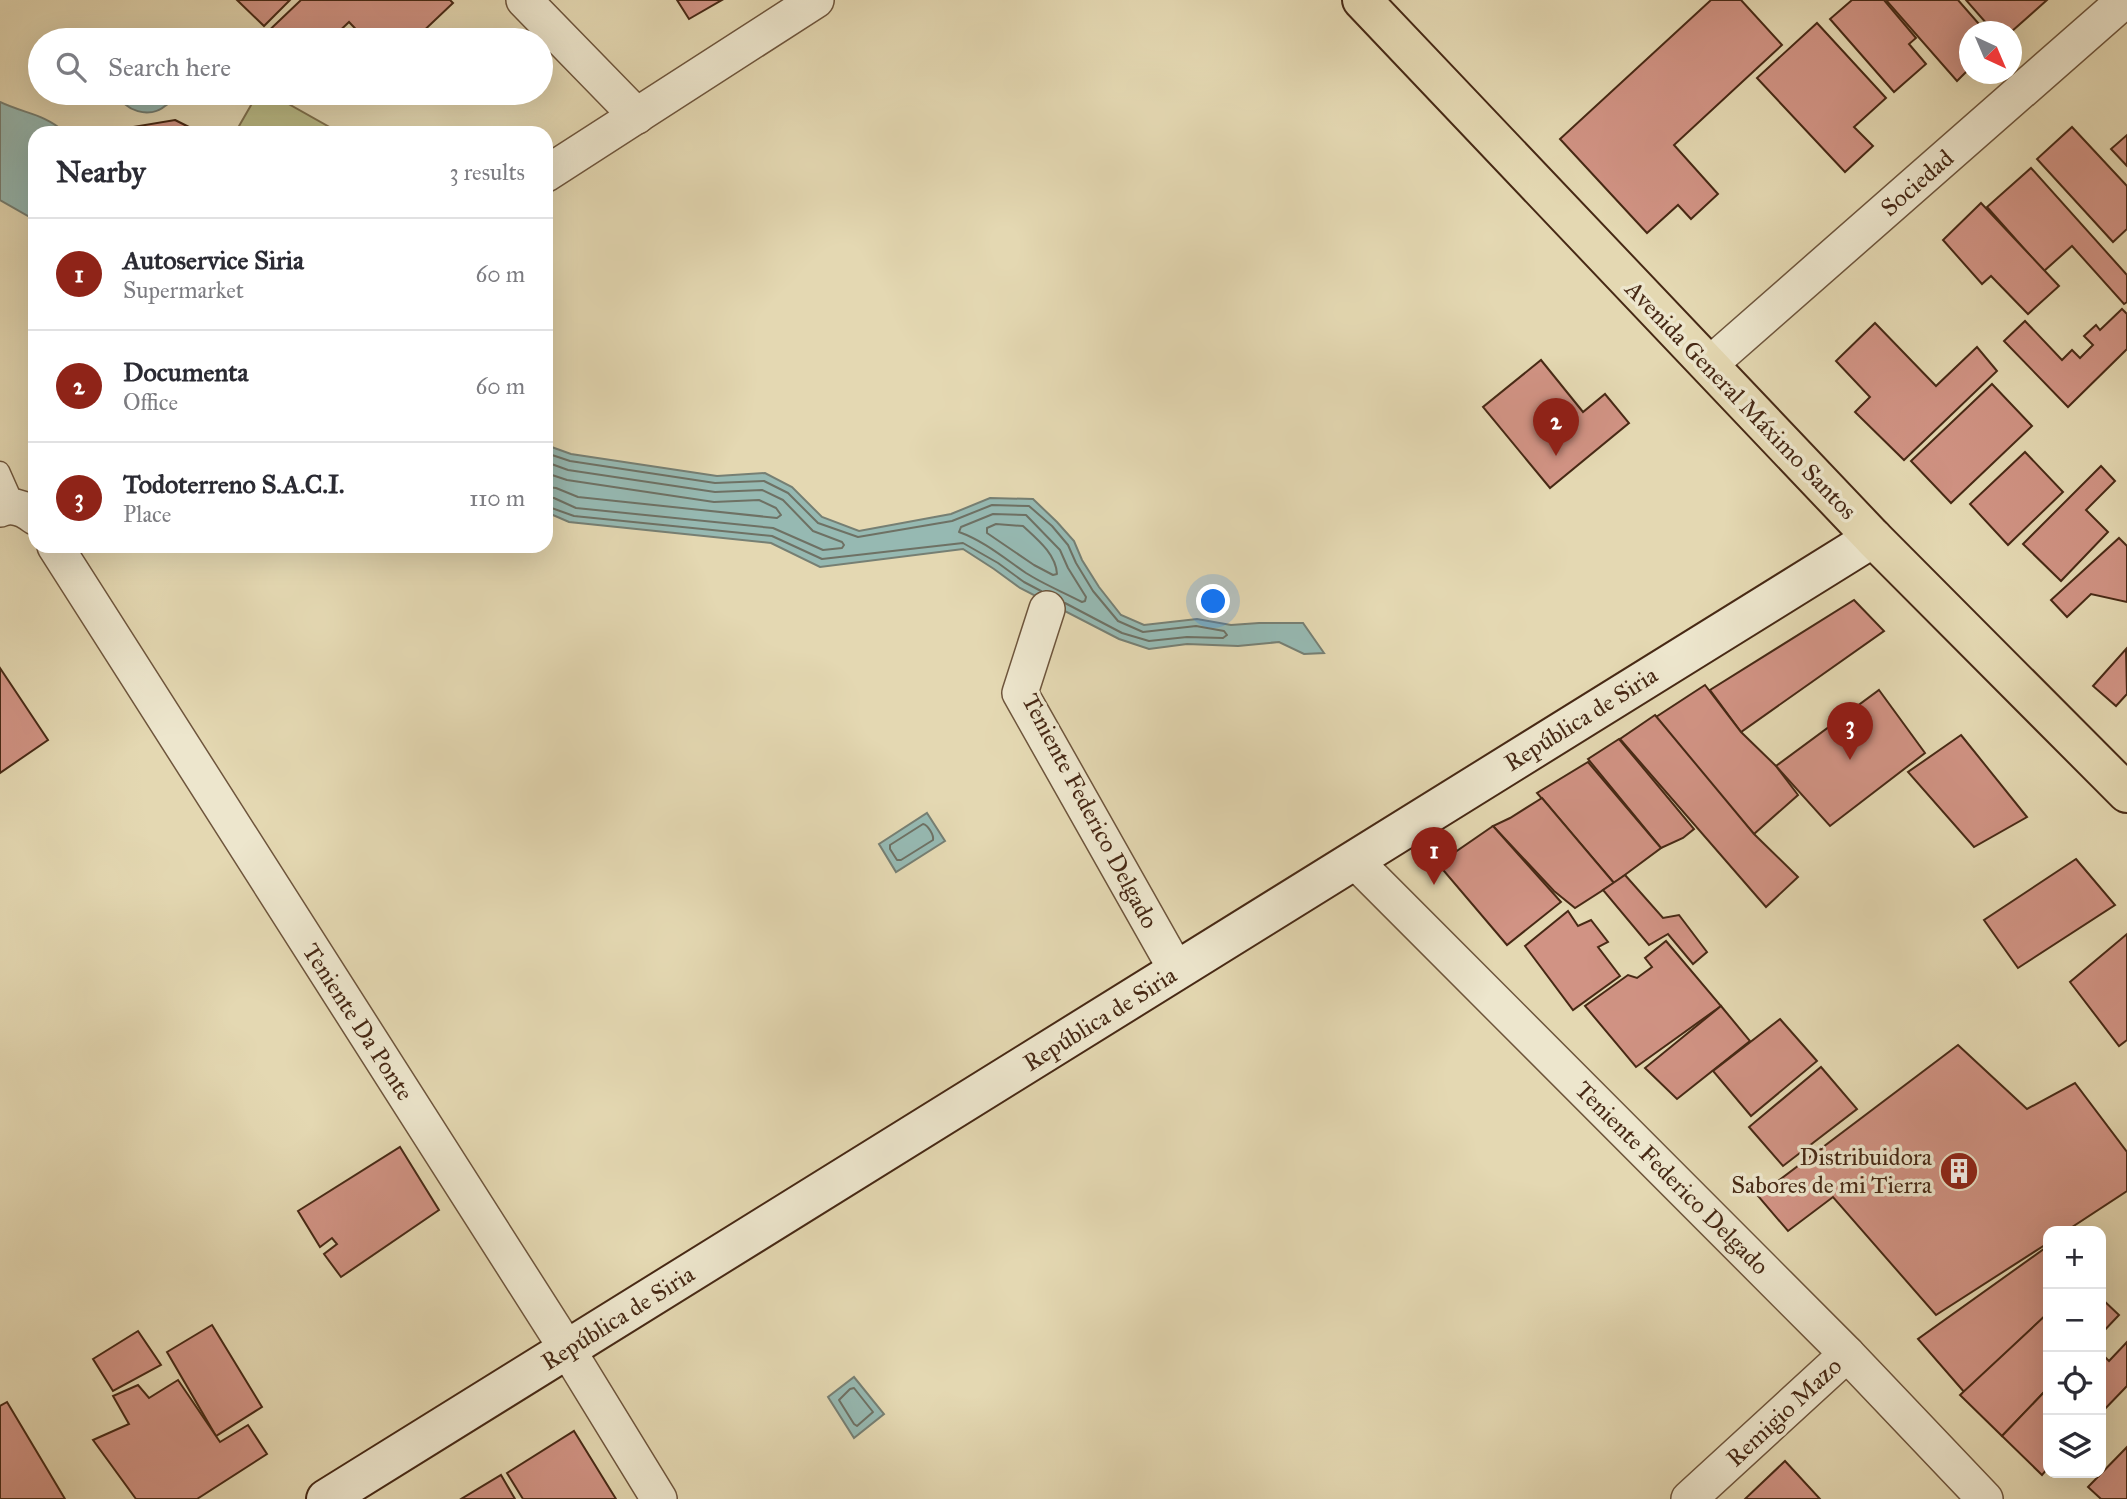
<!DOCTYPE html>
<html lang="en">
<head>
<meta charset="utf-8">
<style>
	body { margin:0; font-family:"IM FELL Great Primer",serif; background:#f2f2f3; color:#2b2b33 }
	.controls { position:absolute; right:21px; bottom:21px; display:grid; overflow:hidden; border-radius:14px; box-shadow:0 7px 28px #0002 }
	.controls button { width:63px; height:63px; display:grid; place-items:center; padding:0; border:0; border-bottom:2px solid #e1e1e2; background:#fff; color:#2b2b33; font:35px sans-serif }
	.compass { position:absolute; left:1959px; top:21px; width:63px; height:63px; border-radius:50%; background:#fff; box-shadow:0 7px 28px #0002; rotate:136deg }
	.you { position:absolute; left:1214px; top:602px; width:24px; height:24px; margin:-18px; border:5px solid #fff; border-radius:50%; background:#1a73e8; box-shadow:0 0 0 10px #1a73e833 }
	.badge { display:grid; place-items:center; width:46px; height:46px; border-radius:50%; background:#8f2418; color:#fff; font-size:23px; font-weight:700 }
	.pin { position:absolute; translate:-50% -58px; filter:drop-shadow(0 2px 4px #0008) }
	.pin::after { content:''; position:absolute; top:37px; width:24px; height:21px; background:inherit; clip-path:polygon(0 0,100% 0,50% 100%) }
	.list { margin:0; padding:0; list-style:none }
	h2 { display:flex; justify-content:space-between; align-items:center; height:91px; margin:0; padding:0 28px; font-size:30px }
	h2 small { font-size:23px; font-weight:400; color:#7c7c81 }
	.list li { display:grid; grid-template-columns:46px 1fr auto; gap:21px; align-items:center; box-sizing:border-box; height:112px; padding:0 28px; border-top:2px solid #e1e1e2 }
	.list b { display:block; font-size:26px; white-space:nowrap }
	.list p { margin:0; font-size:23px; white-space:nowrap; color:#7c7c81 }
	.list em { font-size:23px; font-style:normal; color:#7c7c81 }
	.icon { flex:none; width:38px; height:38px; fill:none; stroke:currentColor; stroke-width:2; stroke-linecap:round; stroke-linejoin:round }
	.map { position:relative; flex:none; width:2127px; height:1499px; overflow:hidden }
	.search { position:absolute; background:#fff; box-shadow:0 7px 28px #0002; left:28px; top:28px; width:525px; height:77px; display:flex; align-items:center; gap:18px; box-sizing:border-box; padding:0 24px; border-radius:38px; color:#7c7c81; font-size:26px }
	.panel { position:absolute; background:#fff; box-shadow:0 7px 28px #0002; left:28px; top:126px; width:525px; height:427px; border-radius:21px }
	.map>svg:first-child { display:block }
	.green { fill:#bcbc87; stroke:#82724e; stroke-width:2 }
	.water { fill:#96b9b2; stroke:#767f73; stroke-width:2 }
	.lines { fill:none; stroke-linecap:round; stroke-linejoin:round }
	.shore { stroke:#6e7164; stroke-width:2 }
	.building { fill:#d19384; stroke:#472915; stroke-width:2 }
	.lane-casing { stroke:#6e553c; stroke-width:21 }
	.street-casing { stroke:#6e553c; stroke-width:38 }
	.secondary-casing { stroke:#472915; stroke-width:42 }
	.primary-casing { stroke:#472915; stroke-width:42 }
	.lane { stroke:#ede6cd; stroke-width:18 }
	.street { stroke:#ede6cd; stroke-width:35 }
	.secondary { stroke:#ede6cd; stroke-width:38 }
	.primary { stroke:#e4d8b2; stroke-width:38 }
	.labels { text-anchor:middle; stroke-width:7; stroke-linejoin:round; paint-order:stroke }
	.street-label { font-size:24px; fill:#472915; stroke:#ede6cd }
	.poi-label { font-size:24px; fill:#472915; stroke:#ede6cd; text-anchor:end }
</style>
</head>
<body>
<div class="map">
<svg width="2127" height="1499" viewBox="0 0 2127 1499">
	<rect width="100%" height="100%" fill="#e4d8b2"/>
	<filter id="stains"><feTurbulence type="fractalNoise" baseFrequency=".00286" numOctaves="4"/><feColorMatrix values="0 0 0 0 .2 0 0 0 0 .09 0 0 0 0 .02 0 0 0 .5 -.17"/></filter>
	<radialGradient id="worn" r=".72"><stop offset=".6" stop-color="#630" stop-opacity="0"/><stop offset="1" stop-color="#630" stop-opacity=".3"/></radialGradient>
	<path class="green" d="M 258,93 L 269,93 L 340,133 L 235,133 Z"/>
	<g class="water">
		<path d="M 118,93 L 177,93 C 173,97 170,103 165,106 C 150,119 123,111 118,93 Z"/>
		<path d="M 0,102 C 25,114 43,113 66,133 L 35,133 L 35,220 L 0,200 Z"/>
		<path d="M 546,445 L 571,454 L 717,476 L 765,473 L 792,487 L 822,517 L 859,531 L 951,514 L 990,498 L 1033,499 L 1057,522 L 1074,541 L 1082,560 L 1099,587 L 1121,615 L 1144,625 L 1197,619 L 1231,625 L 1259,623 L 1303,623 L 1324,653 L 1304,654 L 1279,642 L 1238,646 L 1187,644 L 1149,649 L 1119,639 L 1020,588 L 994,569 L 963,549 L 820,567 L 771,543 L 569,522 L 546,512 Z"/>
		<path d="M 927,813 L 945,841 L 896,872 L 879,844 Z"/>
		<path d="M 854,1377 L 884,1414 L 854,1438 L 828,1397 Z"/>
	</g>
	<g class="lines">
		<g class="shore">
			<path d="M 546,453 L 570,461 L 715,483 L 764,481 L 788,493 L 818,523 L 858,537 L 952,521 L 992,505 L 1029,506 L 1052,526 L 1068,545 L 1076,563 L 1093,591 L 1118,621 L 1143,632 L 1196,626 L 1224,631 L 1227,635 L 1223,638 L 1187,637 L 1149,641 L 1122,633 L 1065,603"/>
			<path d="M 546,462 L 568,470 L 715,492 L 762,490 L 783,500 L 813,531 L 842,542 L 844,545 L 842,548 L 823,550 L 773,528 L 576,508 L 554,498 L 546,497"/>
			<path d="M 546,473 L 567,480 L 714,502 L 759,500 L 776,508 L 781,515 L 777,518 L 578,497 L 556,488 L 546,487"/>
			<path d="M 546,506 L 574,516 L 772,536 L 822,559 L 963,543 L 998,563 L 1024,582 L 1041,591"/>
			<path d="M 993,514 L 1026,515 L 1060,550 L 1068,568 L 1086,597 L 1085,601 L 1082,602 C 1063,592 1043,584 1026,573 C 1004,558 984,541 959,532 L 961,527 Z"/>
			<path d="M 996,524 L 1023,526 C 1037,539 1056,554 1057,574 L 1053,575 L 1034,565 L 987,533 L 987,528 Z"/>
			<path d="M 923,824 C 928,825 934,835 933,840 L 901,860 L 897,860 L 890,849 L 890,845 Z"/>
			<path d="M 854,1388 L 873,1412 L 857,1426 L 854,1424 L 839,1400 L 850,1389 Z"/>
		</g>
	</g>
	<g class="building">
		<path d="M 237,0 L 290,0 L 264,26 Z"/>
		<path d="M 301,0 L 450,0 L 453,3 L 414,40 L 366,40 L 349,22 L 330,40 L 259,40 Z"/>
		<path d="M 677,0 L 722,0 L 689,19 Z"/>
		<path d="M 1711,0 L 1741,0 L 1782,45 L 1674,145 L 1718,194 L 1691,219 L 1678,205 L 1647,233 L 1560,139 Z"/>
		<path d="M 1852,0 L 1884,0 L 1916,38 L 1909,44 L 1926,64 L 1894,92 L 1830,19 Z"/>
		<path d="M 1886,0 L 1958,0 L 1986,32 L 1969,32 L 1969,69 L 1957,81 Z"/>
		<path d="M 1966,0 L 2047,0 L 2011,32 L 1994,32 Z"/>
		<path d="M 1817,23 L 1886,98 L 1854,127 L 1873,146 L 1845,172 L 1757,78 Z"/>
		<path d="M 175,120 L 201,133 L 110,133 L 109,131 Z"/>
		<path d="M 2072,127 L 2127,186 L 2127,229 L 2113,242 L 2037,159 Z"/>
		<path d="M 2127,135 L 2127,166 L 2111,149 Z"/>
		<path d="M 2031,168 L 2127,275 L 2127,302 L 2124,304 L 2072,246 L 2044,271 L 1987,207 Z"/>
		<path d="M 1981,203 L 2059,286 L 2028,314 L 1991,276 L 1982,284 L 1943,240 Z"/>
		<path d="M 2122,309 L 2127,314 L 2127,349 L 2068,407 L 2004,341 L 2025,321 L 2062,360 L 2072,350 L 2080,358 L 2093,345 L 2084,336 L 2096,325 L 2100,330 Z"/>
		<path d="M 1875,323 L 1936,386 L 1977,347 L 1997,371 L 1904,460 L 1855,412 L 1870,397 L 1836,361 Z"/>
		<path d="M 1541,360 L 1583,412 L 1605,394 L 1629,423 L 1550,488 L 1483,407 Z"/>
		<path d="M 1992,384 L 2032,426 L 1951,503 L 1911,461 Z"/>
		<path d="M 2025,452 L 2063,492 L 2008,545 L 1970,504 Z"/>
		<path d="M 2101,466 L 2115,481 L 2086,510 L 2108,532 L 2061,581 L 2023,544 Z"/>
		<path d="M 2119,538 L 2127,546 L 2127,602 L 2091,594 L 2067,617 L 2051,600 Z"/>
		<path d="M 1854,600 L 1884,631 L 1741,732 L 1710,690 Z"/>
		<path d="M 2126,649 L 2127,694 L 2116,706 L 2093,686 Z"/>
		<path d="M 0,668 L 48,740 L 0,773 Z"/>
		<path d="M 1705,685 L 1741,732 L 1776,766 L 1798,795 L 1754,834 L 1657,726 L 1656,717 Z"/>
		<path d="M 1879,690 L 1925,753 L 1830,826 L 1776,766 Z"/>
		<path d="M 1655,715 L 1754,834 L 1798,877 L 1766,907 L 1620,739 Z"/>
		<path d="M 1961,735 L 2027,817 L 1974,847 L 1908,772 Z"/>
		<path d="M 1619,739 L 1694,829 L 1683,838 L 1661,848 L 1588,759 Z"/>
		<path d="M 1588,762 L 1661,848 L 1614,883 L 1537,793 Z"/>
		<path d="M 1542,798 L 1614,883 L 1575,908 L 1554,891 L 1493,826 L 1510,818 Z"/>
		<path d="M 1493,826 L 1561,902 L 1507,945 L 1438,864 Z"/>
		<path d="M 2076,859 L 2115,905 L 2018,968 L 1984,920 Z"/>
		<path d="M 1625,875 L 1663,918 L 1679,915 L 1707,952 L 1693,964 L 1668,934 L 1649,945 L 1603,890 Z"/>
		<path d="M 1568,911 L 1578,926 L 1591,920 L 1608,942 L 1598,947 L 1620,976 L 1573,1010 L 1525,946 Z"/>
		<path d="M 2127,934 L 2127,1040 L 2119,1046 L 2070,982 Z"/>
		<path d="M 1666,941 L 1721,1006 L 1636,1067 L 1585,1006 L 1628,975 L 1637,978 L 1652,967 L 1645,958 Z"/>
		<path d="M 1721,1006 L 1750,1041 L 1677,1099 L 1645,1068 Z"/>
		<path d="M 1780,1019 L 1817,1061 L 1751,1116 L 1713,1071 Z"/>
		<path d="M 1958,1045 L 2027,1109 L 2075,1083 L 2127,1152 L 2127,1191 L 2066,1231 L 2048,1231 L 2048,1243 L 1936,1315 L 1833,1197 L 1788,1231 L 1758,1196 Z"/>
		<path d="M 1821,1067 L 1857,1109 L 1783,1166 L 1749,1127 Z"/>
		<path d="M 400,1147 L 439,1210 L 341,1277 L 324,1254 L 337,1244 L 332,1238 L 320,1247 L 298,1211 Z"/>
		<path d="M 2048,1246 L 2048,1313 L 1965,1393 L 1918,1339 Z"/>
		<path d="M 2101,1298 L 2119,1315 L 2101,1334 Z"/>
		<path d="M 2048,1313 L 2048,1388 L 2002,1436 L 1960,1395 Z"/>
		<path d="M 212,1325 L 262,1407 L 216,1436 L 167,1352 Z"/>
		<path d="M 138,1331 L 161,1365 L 113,1391 L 93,1359 Z"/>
		<path d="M 2127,1342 L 2127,1386 L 2101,1413 L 2101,1353 L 2109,1361 Z"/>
		<path d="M 178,1380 L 220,1442 L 248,1425 L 267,1454 L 197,1499 L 136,1499 L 93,1440 L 129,1424 L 113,1396 L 138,1385 L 149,1398 Z"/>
		<path d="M 2048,1388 L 2048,1468 L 2042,1475 L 2002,1436 Z"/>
		<path d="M 7,1402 L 65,1499 L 0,1499 L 0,1406 Z"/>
		<path d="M 574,1431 L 616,1499 L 523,1499 L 507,1473 Z"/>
		<path d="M 2127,1447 L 2127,1499 L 2101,1499 L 2088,1487 Z"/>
		<path d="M 1785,1461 L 1820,1499 L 1745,1499 Z"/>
		<path d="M 501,1475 L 515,1499 L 461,1499 Z"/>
	</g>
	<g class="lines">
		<g class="lane-casing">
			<path id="lane" d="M 0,471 L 16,507"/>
		</g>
		<g class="street-casing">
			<g id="street">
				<path d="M 524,0 L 637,116"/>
				<path d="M 546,174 L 816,0"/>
				<path d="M 1709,365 L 2125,0"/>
				<path d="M 0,509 C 13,503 25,509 35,517"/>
				<path d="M 55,546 L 567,1349 L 659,1499"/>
				<path d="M 1047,609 L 1020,693 L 1177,971"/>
				<path d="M 1354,860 L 1847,1354 L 1985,1499"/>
				<path d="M 1689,1499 L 1847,1354"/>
			</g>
		</g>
		<g class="secondary-casing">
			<path id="secondary" d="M 326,1499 L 1873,538"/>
		</g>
		<g class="primary-casing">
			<path id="primary" d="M 1362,0 L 1873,538 L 2127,793"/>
		</g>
		<use href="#lane" class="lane"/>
		<use href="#street" class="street"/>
		<use href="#secondary" class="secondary"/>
		<use href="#primary" class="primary"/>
	</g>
	<defs>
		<g id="building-disc" transform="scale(2.0125)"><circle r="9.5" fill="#8f2418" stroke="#ede6cd"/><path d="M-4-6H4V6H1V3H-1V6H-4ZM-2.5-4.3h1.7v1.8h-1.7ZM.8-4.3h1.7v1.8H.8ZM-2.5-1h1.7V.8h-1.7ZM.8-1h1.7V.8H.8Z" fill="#fff"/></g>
	</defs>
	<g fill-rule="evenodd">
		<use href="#building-disc" x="1959" y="1171"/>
	</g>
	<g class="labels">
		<g class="street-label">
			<text transform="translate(1917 183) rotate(-41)" y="8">Sociedad</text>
			<text transform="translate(1741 400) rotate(46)" y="8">Avenida General Máximo Santos</text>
			<text transform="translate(1581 719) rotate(-32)" y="8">República de Siria</text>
			<text transform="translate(1090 811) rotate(62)" y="8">Teniente Federico Delgado</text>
			<text transform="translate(1100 1019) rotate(-32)" y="8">República de Siria</text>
			<text transform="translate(358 1022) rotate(57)" y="8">Teniente Da Ponte</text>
			<text transform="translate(1672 1178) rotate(45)" y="8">Teniente Federico Delgado</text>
			<text transform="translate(618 1318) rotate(-32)" y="8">República de Siria</text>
			<text transform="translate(1784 1412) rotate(-43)" y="8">Remigio Mazo</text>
		</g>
		<g class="poi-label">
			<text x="1932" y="1165">Distribuidora<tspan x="1932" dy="28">Sabores de mi Tierra</tspan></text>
		</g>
	</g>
	<rect width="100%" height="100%" filter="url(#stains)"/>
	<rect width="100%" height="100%" fill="url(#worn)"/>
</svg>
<div class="controls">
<button>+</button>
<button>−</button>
<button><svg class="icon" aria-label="locate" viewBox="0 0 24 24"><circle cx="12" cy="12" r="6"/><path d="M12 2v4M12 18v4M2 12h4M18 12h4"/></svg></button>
<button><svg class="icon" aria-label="layers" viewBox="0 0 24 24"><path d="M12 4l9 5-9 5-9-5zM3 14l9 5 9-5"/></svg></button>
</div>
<svg class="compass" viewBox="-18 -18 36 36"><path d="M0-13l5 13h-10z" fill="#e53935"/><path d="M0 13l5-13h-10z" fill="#7c7c81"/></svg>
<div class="you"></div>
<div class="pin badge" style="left:1434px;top:885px">1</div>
<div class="pin badge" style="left:1556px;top:456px">2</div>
<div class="pin badge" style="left:1850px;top:760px">3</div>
<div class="search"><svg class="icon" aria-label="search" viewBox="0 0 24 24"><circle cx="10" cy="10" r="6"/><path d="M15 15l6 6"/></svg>Search here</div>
<section class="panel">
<h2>Nearby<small>3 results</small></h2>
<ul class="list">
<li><span class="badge">1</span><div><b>Autoservice Siria</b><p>Supermarket</p></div><em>60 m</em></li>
<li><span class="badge">2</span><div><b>Documenta</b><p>Office</p></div><em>60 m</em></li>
<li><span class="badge">3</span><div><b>Todoterreno S.A.C.I.</b><p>Place</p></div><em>110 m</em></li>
</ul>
</section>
</div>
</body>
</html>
